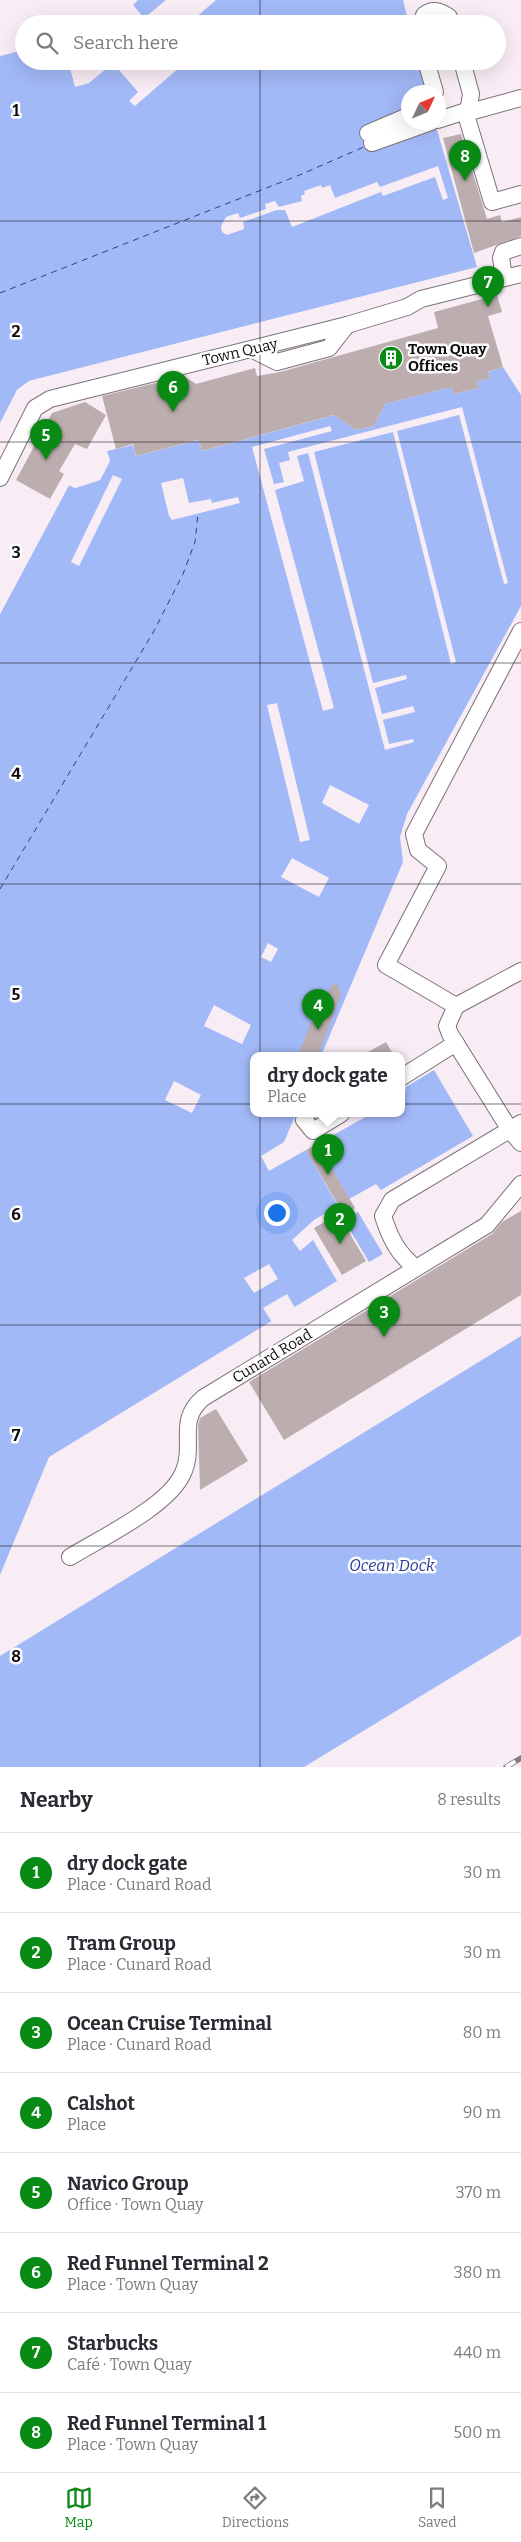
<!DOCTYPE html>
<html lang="en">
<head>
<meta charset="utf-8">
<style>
	body { margin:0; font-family:Bitter,serif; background:#f2f2f3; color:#2b2b33 }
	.compass { position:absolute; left:401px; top:85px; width:45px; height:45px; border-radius:50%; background:#fff; box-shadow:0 5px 20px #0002; rotate:46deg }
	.you { position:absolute; left:276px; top:1212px; width:18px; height:18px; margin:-12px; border:4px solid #fff; border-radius:50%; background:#1a73e8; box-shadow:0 0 0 8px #1a73e833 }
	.badge { display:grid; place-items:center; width:32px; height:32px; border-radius:50%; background:#098a15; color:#fff; font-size:16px; font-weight:700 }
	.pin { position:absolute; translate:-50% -41px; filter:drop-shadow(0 1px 2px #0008) }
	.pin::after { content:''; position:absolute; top:26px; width:18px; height:15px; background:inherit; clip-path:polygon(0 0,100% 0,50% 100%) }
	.popup { position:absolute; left:250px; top:1052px; width:155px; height:65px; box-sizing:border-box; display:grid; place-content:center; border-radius:10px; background:#fff; filter:drop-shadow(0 1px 4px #0005); font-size:16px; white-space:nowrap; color:#7c7c81 }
	.popup b { font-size:19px; color:#2b2b33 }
	.popup::after { content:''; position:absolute; left:50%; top:100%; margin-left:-10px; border:10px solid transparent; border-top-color:#fff }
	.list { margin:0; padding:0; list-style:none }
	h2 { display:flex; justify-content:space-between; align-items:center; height:65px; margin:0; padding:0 20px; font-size:21px }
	h2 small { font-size:16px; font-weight:400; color:#7c7c81 }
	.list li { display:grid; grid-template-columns:32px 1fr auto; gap:15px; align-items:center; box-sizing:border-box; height:80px; padding:0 20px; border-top:1px solid #e1e1e2 }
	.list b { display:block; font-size:19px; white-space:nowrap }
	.list p { margin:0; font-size:16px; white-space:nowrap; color:#7c7c81 }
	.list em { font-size:16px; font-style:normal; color:#7c7c81 }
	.icon { flex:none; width:28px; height:28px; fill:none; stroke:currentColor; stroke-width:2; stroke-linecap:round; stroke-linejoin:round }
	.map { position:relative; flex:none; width:521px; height:1767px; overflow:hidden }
	.search { position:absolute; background:#fff; box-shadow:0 5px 20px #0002; left:15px; right:15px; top:15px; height:55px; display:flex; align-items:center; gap:12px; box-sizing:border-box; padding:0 18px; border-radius:28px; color:#7c7c81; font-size:19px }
	.sheet { height:705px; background:#fff }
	nav { display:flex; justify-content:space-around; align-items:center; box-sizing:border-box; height:70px; border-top:1px solid #e1e1e2; background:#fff; font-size:14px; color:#7c7c81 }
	nav a { display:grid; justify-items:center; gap:2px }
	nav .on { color:#098a15 }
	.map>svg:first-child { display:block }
	.water { fill:#a2b9f7 }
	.pier { fill:#f8ecf5 }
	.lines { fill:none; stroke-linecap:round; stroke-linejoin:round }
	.ferry { stroke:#293d94; stroke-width:1; stroke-dasharray:6 5; stroke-linecap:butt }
	.building { fill:#bcadaf }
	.minor-casing { stroke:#7c7179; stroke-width:18 }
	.minor { stroke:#fff; stroke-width:16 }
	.rail-casing { stroke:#847c82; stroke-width:5.5 }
	.rail { stroke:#fefefe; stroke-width:4; stroke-dasharray:11; stroke-linecap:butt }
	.grid { fill:none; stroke:#0f0b0e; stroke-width:1; stroke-opacity:0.55 }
	.labels { text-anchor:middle; stroke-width:5; stroke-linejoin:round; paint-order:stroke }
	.poi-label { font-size:15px; font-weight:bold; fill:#0f0b0e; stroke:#fefefe; text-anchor:start }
	.street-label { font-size:15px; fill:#0f0b0e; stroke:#fefefe }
	.water-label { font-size:16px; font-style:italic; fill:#293d94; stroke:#fefefe }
	.grid-label { font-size:16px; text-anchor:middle; font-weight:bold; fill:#0f0b0e; stroke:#fefefe; stroke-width:5; stroke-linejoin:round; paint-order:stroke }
</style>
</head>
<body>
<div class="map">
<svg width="521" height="1767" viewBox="0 0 521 1767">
	<rect width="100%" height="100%" fill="#f8ecf5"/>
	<g class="water">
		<path d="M 0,0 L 403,0 L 409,24 L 24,24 L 24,61 L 419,61 L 427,92 L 408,92 L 408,122 L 435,123 L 477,267 L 29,381 L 17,390 L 0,423 Z"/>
		<path d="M 503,367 L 521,395 L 521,606 L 407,814 L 400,837 L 403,862 L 321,1056 L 254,1056 L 254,1114 L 296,1114 L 284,1142 L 261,1156 L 269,1171 L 306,1150 L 338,1206 L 314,1220 L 292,1240 L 300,1251 L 313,1240 L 337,1281 L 49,1457 L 0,1575 L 0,614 L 69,485 L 75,488 L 100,480 L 110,461 L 107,451 L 133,444 L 136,456 L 198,440 L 202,451 L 334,415 L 443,389 L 450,380 L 453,394 L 478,388 L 477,382 L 488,372 Z"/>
		<path d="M 434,1070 L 473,1136 L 381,1190 L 376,1184 L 349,1199 L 317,1144 L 371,1114 L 402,1114 L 402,1097 L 405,1095 L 406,1087 Z"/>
		<path d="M 358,1212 L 383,1254 L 369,1262 L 344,1220 Z"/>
		<path d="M 521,1336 L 521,1635 L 304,1767 L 0,1767 L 0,1656 Z"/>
	</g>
	<g class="pier">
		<path d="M 0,0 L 138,0 L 133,5 L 144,18 L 166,0 L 216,0 L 188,24 L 24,24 L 24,50 L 0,56 Z"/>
		<path d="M 68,61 L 187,61 L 135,106 L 129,101 L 138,92 L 113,63 L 89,83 L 75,87 Z"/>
		<path d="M 438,166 L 448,198 L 443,200 L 435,177 L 383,196 L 381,192 L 292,227 L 285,210 L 277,210 L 243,222 L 244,229 L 227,235 L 222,232 L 221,226 L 226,217 L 238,213 L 240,218 L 266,209 L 265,204 L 275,201 L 279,207 L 302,201 L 301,196 L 305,194 L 304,191 L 321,185 L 322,188 L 330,185 L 335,198 L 377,182 L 380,187 Z"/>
		<path d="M 467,270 L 468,272 L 30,383 L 19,392 L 0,426 L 17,390 L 29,381 Z"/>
		<path d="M 502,364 L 503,367 L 488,372 L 490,378 L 477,382 L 479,388 L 453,394 L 449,380 L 441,383 L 443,389 L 385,404 L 374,426 L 356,430 L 334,415 L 202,451 L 198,440 L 136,456 L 133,445 L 107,451 L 110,461 L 100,480 L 75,488 L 69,485 L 0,614 L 0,609 L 67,484 L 75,485 L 98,478 L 107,460 L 106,449 L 133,442 L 138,453 L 198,438 L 203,448 L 334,412 L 356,428 L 372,424 L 384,402 L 440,388 L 439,381 L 449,378 L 452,379 L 455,391 L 476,386 L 475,380 L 487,376 L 486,369 Z"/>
		<path d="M 462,407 L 508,583 L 504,584 L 459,415 L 397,431 L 456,662 L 451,664 L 393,432 L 314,452 L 373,683 L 406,675 L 407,679 L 375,688 L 382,714 L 413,706 L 415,712 L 383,720 L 389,744 L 413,739 L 414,742 L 385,750 L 308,453 L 297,456 L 304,481 L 275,490 L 334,708 L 323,711 L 252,447 L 330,426 L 332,431 L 264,449 L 274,484 L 284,482 L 279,463 L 290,460 L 288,452 Z"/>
		<path d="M 113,475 L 122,479 L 79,566 L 71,562 Z"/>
		<path d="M 183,478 L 189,503 L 211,499 L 212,503 L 238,497 L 240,503 L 172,520 L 169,516 L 161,483 Z"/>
		<path d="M 277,703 L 310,840 L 300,842 L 267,705 Z"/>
		<path d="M 330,785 L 369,805 L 359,824 L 322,803 Z"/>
		<path d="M 292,858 L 329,878 L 319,897 L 281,877 Z"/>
		<path d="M 268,943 L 278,949 L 271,962 L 261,957 Z"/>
		<path d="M 214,1005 L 251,1025 L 242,1044 L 204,1026 Z"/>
		<path d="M 174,1081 L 201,1095 L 192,1113 L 165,1100 Z"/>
		<path d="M 269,1264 L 278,1279 L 254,1293 L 244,1278 Z"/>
		<path d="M 287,1294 L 295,1308 L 272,1322 L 263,1308 Z"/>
	</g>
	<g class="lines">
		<g class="ferry">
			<path d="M 0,293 L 302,174 L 366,146"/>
			<path d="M 0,889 L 154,631 L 183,574 L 195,542 L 198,513"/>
		</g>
	</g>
	<g class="building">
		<path d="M 461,134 L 487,219 L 500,215 L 502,222 L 521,217 L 521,236 L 474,253 L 443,138 Z"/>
		<path d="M 497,295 L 502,312 L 488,316 L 503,367 L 488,372 L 490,378 L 477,382 L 479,388 L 453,394 L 451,387 L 385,404 L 374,426 L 356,430 L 334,415 L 202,451 L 198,440 L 136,456 L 133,444 L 116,449 L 102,396 L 184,376 L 196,384 L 255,368 L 257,376 L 280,372 L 438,328 L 434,312 Z"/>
		<path d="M 85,402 L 106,415 L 87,449 L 75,444 L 59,471 L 64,474 L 50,499 L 16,480 L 52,413 Z"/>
		<path d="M 333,984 L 337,984 L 341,994 L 318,1056 L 298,1056 L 317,1007 Z"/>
		<path d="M 386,1042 L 394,1056 L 361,1056 Z"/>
		<path d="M 317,1144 L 355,1208 L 344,1215 L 306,1150 Z"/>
		<path d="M 521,1211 L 521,1295 L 284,1440 L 249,1382 L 492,1234 L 502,1222 Z"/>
		<path d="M 338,1214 L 366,1261 L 342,1275 L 314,1228 Z"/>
		<path d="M 216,1409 L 248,1461 L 200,1490 L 198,1426 L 200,1418 Z"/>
	</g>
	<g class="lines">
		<g class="minor-casing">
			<g id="minor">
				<path d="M 424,15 C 433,8 440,11 449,17"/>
				<path d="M 426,61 L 435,92"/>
				<path d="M 462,61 L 471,94 L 467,118 L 492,202 L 521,194"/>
				<path d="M 466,113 L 521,98"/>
				<path d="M 438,120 L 466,111"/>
				<path d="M 368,133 L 408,116"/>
				<path d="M 372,143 L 431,122"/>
				<path d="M 504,277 L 501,258 L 503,252 L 521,246"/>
				<path d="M 253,350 L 277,362 L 329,348 L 347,325"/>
				<path d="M 0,478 L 35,408 L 50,399 L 347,325 L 407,307 L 421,299 L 521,274"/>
				<path d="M 521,631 L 414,834 L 418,850 L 438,866 L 386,965 L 456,1006 L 447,1026 L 450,1034 L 510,1130 L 521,1143"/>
				<path d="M 456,1006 L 521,971"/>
				<path d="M 402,1077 L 456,1043"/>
				<path d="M 307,1114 L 304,1120 L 313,1131 L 341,1114"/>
				<path d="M 416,1268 C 398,1254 390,1238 383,1216 L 392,1200 L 521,1123"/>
				<path d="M 70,1557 C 101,1538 169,1506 183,1473 C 196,1445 176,1421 203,1398 L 487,1225 L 521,1184"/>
			</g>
		</g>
		<use href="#minor" class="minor"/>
		<g class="rail-casing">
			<path id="rail" d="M 506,1767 L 521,1758"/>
		</g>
		<use href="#rail" class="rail"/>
	</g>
	<path class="grid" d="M 260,0 L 260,24M 260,61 L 260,1767M 0,221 L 521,221M 0,442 L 521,442M 0,663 L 521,663M 0,884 L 521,884M 0,1104 L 521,1104M 0,1325 L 521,1325M 0,1546 L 521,1546"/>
	<defs>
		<g id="building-disc" transform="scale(1.25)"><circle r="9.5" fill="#098a15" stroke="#fefefe"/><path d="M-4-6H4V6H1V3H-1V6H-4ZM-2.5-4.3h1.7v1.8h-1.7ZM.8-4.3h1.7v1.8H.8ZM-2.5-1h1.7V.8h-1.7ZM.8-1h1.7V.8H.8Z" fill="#fff"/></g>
	</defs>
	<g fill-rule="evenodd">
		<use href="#building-disc" x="391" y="358"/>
	</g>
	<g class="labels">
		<g class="poi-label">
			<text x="408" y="354">Town Quay<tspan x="408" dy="17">Offices</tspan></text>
		</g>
		<g class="street-label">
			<text transform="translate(240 352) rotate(-13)" y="5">Town Quay</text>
			<text transform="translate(272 1356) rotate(-31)" y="5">Cunard Road</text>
		</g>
		<g class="water-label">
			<text x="392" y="1571">Ocean Dock</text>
		</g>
	</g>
	<g class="grid-label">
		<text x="16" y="116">1</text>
		<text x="16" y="337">2</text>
		<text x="16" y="558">3</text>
		<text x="16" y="779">4</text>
		<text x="16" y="1000">5</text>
		<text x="16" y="1220">6</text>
		<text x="16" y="1441">7</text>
		<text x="16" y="1662">8</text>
	</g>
</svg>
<svg class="compass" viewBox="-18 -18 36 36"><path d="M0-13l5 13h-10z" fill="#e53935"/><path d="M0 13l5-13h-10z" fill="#7c7c81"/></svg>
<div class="you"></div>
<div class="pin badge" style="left:328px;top:1175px">1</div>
<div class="popup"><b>dry dock gate</b>Place</div>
<div class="pin badge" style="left:340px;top:1244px">2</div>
<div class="pin badge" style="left:384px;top:1337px">3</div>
<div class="pin badge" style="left:318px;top:1030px">4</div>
<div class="pin badge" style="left:46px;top:460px">5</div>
<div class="pin badge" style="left:173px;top:412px">6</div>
<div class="pin badge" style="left:488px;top:307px">7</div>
<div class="pin badge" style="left:465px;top:181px">8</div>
<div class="search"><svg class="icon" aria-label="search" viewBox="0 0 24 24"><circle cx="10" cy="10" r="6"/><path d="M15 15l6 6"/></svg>Search here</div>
</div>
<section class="sheet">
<h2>Nearby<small>8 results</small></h2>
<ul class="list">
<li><span class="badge">1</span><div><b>dry dock gate</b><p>Place · Cunard Road</p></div><em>30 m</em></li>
<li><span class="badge">2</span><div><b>Tram Group</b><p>Place · Cunard Road</p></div><em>30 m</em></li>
<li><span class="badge">3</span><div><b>Ocean Cruise Terminal</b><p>Place · Cunard Road</p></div><em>80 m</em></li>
<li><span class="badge">4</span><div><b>Calshot</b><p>Place</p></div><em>90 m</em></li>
<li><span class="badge">5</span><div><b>Navico Group</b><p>Office · Town Quay</p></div><em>370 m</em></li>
<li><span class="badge">6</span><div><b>Red Funnel Terminal 2</b><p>Place · Town Quay</p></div><em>380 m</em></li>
<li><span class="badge">7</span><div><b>Starbucks</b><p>Café · Town Quay</p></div><em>440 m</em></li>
<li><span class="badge">8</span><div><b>Red Funnel Terminal 1</b><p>Place · Town Quay</p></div><em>500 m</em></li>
</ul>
</section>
<nav>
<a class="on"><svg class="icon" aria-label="map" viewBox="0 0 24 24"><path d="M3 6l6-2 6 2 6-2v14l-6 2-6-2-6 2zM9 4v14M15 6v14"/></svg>Map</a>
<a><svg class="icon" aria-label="directions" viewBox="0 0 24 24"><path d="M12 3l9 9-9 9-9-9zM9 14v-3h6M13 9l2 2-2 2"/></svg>Directions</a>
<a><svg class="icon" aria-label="saved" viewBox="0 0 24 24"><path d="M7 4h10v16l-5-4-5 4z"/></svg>Saved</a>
</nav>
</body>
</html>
